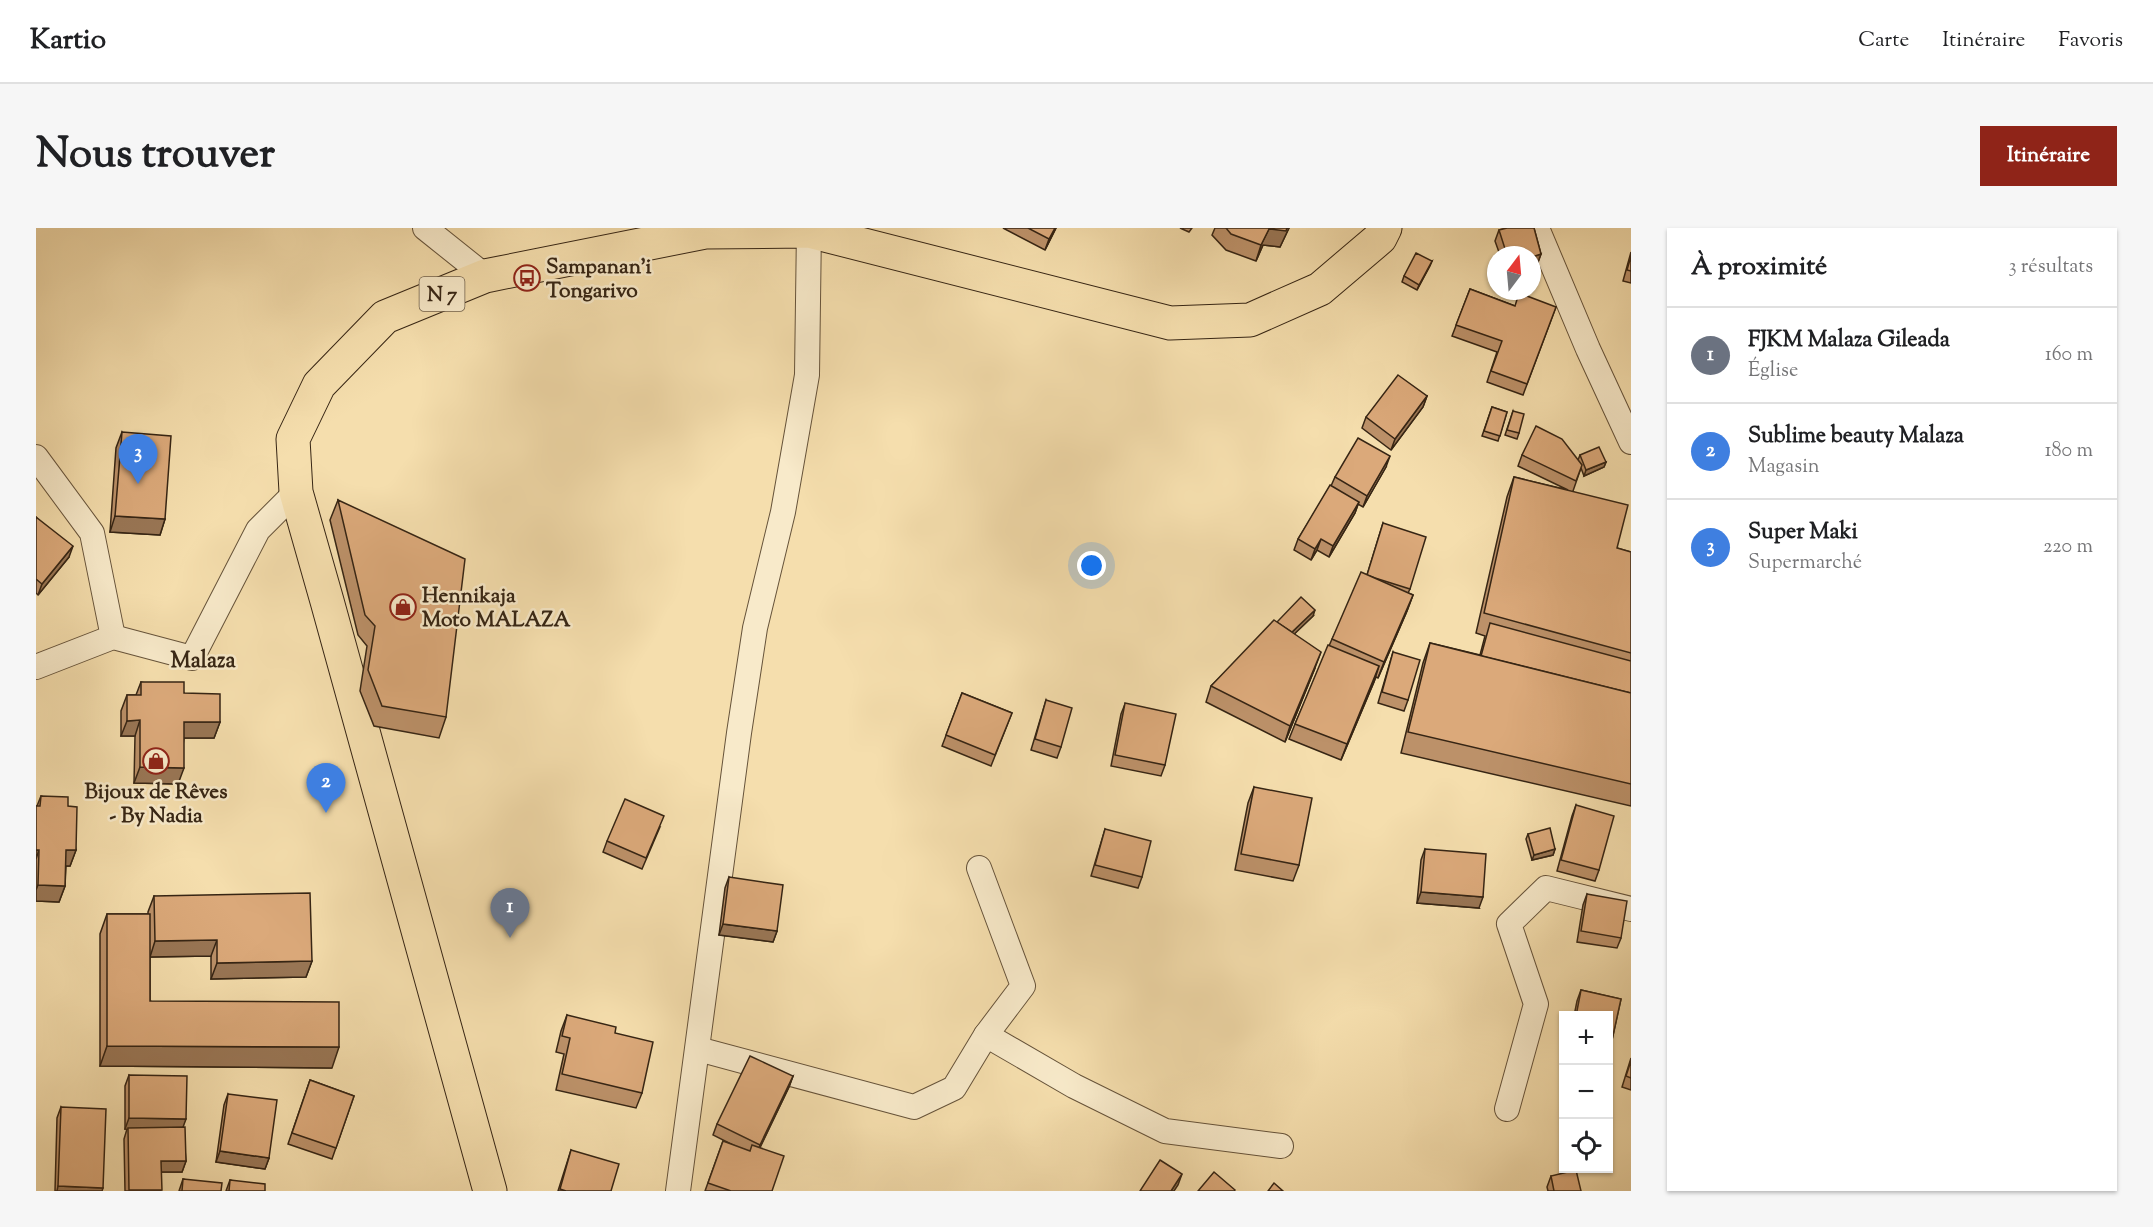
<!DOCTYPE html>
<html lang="fr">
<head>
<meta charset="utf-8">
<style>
	body { margin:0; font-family:"Sorts Mill Goudy",serif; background:#f6f6f6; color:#202124 }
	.controls { position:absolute; right:18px; bottom:18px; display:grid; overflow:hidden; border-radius:0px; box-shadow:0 2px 4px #0004 }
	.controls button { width:54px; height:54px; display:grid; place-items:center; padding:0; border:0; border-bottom:2px solid #e0e0e0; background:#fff; color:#202124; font:30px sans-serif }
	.compass { position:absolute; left:1451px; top:18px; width:54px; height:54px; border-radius:50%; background:#fff; box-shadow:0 2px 4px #0004; rotate:16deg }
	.you { position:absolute; left:1056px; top:338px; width:21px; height:21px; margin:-15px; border:4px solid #fff; border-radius:50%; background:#1a73e8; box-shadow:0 0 0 9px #1a73e833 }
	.badge { display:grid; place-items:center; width:39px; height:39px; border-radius:50%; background:#8f2418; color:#fff; font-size:20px; font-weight:700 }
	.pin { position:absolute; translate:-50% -50px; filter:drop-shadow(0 2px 3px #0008) }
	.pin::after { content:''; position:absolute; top:32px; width:21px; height:18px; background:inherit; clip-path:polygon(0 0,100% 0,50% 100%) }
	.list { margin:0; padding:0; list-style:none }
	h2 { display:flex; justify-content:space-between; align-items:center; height:78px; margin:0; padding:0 24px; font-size:26px }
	h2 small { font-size:20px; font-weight:400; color:#757577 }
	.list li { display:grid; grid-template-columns:39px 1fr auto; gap:18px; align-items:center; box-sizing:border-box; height:96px; padding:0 24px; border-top:2px solid #e0e0e0 }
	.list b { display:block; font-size:22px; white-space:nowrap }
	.list p { margin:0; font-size:20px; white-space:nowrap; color:#757577 }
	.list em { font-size:20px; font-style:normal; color:#757577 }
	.icon { flex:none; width:33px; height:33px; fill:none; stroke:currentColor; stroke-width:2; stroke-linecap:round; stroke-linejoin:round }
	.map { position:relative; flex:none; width:1595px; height:963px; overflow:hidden; border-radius:0px }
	header { display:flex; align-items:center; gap:36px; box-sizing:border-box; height:84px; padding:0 30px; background:#fff; border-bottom:2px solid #e0e0e0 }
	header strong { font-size:28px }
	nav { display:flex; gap:33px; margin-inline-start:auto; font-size:21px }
	.intro { display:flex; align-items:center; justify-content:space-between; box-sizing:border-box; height:144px; padding:0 36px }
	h1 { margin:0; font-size:42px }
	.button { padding:15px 27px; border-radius:0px; background:#8f2418; color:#fff; font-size:21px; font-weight:700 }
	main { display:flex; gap:36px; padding:0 36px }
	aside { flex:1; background:#fff; border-radius:0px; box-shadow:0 2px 4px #0004 }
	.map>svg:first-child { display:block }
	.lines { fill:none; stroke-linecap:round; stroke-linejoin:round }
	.street-casing { stroke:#66533a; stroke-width:26 }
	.primary-casing { stroke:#362514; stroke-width:35 }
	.street { stroke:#f8eaca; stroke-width:24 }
	.primary { stroke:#f5dead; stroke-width:33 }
	.wall { fill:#bc9169; stroke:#362514; stroke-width:1.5 }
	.shaded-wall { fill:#997655; stroke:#362514; stroke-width:1.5 }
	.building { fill:#dba97a; stroke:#362514; stroke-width:1.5 }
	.labels { text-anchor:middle; stroke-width:5; stroke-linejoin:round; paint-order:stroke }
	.shield { fill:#f8eaca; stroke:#70604b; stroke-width:1.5 }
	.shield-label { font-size:20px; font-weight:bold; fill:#362514 }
	.poi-label { font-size:21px; font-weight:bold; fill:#362514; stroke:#f8eaca; text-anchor:start }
	.neighbourhood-label { font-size:22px; font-weight:bold; fill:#362514; stroke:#f8eaca }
</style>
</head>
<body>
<header>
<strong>Kartio</strong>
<nav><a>Carte</a><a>Itinéraire</a><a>Favoris</a></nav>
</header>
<div class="intro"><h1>Nous trouver</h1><a class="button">Itinéraire</a></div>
<main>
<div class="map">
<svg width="1595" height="963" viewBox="0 0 1595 963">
	<rect width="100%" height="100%" fill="#f5dead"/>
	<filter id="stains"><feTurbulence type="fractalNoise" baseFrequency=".00333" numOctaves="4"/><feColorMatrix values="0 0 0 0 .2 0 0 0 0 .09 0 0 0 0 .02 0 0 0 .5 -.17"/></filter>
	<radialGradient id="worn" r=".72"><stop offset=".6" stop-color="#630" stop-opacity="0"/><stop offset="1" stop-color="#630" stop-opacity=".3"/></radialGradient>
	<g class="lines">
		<g class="street-casing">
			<g id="street">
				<path d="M 389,0 L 449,48"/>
				<path d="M 1501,0 L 1552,121 L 1595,214"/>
				<path d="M 0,229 L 56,305 L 77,409"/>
				<path d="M 0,439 L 77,409 L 156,430 L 222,302 L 260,264"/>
				<path d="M 950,807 L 1038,858 L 1129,903 L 1245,918"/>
				<path d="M 662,821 L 878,879 L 918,860 L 950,807 L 987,758 L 943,640"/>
				<path d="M 1471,881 L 1500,776 L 1473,696 L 1510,660 L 1595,681"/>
				<path d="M 642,963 L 703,505 L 719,400 L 747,284 L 771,147 L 773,0"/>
			</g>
		</g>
		<g class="primary-casing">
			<path id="primary" d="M 454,963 L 291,373 L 260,264 L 257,211 L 283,157 L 349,89 L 449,48 L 669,4 L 773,3 L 1134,95 L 1214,92 L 1284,61 L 1344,10 L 1349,0"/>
		</g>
		<use href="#street" class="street"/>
		<use href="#primary" class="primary"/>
	</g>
	<g class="wall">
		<path d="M 967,0 L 1020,0 L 1009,22 Z"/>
		<path d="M 1144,0 L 1156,0 L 1153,4 Z"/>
		<path d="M 1179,0 L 1253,0 L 1244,19 L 1227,17 L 1220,33 L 1190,22 L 1176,7 Z"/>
		<path d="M 1471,0 L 1498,0 L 1505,26 L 1501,37 L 1496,39 L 1496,27 L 1464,27 L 1459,13 L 1463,2 Z"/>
		<path d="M 1595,24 L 1595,55 L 1587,53 Z"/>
		<path d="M 1396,33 L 1381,62 L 1366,54 L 1368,48 Z"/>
		<path d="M 1434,61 L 1479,78 L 1520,79 L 1487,167 L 1451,154 L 1461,124 L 1416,108 Z"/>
		<path d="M 1391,168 L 1387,179 L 1355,222 L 1326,200 L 1330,189 Z"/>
		<path d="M 1456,179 L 1471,184 L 1462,213 L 1446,208 Z"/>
		<path d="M 1477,183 L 1483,205 L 1481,211 L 1469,207 Z"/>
		<path d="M 86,204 L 129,291 L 124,307 L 74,304 L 80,220 Z"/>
		<path d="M 1486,227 L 1542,232 L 1544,227 L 1570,234 L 1568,239 L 1548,248 L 1545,240 L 1537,263 L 1581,320 L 1595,324 L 1595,578 L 1365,525 L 1387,435 L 1394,415 L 1444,427 L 1449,408 L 1440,405 L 1471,269 L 1478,249 L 1532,262 L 1482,238 Z"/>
		<path d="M 1350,239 L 1327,279 L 1322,276 L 1319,285 L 1293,329 L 1281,322 L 1275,332 L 1258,322 L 1262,311 L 1295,258 L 1299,249 Z"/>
		<path d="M 302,272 L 410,489 L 403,510 L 338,498 L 324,463 L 331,418 L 322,407 L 294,292 Z"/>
		<path d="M 0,289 L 33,329 L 2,367 L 0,365 Z"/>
		<path d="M 1347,295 L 1374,361 L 1372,365 L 1377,367 L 1371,383 L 1342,450 L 1340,449 L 1305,532 L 1253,511 L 1259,496 L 1296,411 L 1331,347 Z"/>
		<path d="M 1277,388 L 1258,406 L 1279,440 L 1249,514 L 1170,474 L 1175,458 L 1241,394 Z"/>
		<path d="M 1357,424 L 1372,472 L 1368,483 L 1342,475 Z"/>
		<path d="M 105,454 L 148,465 L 184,494 L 178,510 L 148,510 L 142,556 L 98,555 L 99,508 L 85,508 L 85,483 L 91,467 L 100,467 Z"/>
		<path d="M 926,465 L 976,485 L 955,538 L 906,518 Z"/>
		<path d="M 1010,472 L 1025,519 L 1021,530 L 995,522 Z"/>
		<path d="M 1089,476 L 1129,537 L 1125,548 L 1075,538 L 1085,486 Z"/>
		<path d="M 1218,559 L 1263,637 L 1257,653 L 1199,642 L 1212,575 Z"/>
		<path d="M 5,568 L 32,578 L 40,622 L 34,638 L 30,638 L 29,658 L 23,674 L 0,673 L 0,578 L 1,578 Z"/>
		<path d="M 1540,577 L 1563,642 L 1559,653 L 1521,643 L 1536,588 Z"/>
		<path d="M 624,599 L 606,641 L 567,624 L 571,613 Z"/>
		<path d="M 1069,601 L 1106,649 L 1102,660 L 1055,648 Z"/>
		<path d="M 1492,606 L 1519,621 L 1517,627 L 1496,632 L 1490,611 Z"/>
		<path d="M 1389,621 L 1443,680 L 1381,675 L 1385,632 Z"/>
		<path d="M 693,649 L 741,703 L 737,714 L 683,707 L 689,660 Z"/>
		<path d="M 1551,666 L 1585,710 L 1581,720 L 1541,714 L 1547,677 Z"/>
		<path d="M 118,668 L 276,733 L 270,749 L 175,751 L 175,728 L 114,729 L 114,773 L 296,840 L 64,838 L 64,706 L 71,686 L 112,686 L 112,684 Z"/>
		<path d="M 1545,762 L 1585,771 L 1576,812 L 1572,821 L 1572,788 L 1538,788 L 1541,773 Z"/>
		<path d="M 531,787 L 606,865 L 600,880 L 520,862 L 528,826 L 520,824 L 525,803 Z"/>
		<path d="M 1595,830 L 1595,862 L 1586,859 Z"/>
		<path d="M 93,847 L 147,899 L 150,933 L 146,944 L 125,944 L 125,963 L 89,963 L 88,911 L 91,901 L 89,901 L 89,858 Z"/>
		<path d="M 757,848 L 753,859 L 724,919 L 736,963 L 669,963 L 687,913 L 699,918 L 677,907 L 681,896 Z"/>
		<path d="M 274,852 L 318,868 L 296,931 L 252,916 Z"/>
		<path d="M 192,866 L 233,930 L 229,941 L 180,934 L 188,877 Z"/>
		<path d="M 25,879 L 66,963 L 19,963 L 21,890 Z"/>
		<path d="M 535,922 L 575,963 L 522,963 Z"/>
		<path d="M 1515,948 L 1545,963 L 1512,963 L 1511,959 Z"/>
		<path d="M 147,951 L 185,963 L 143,963 Z"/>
		<path d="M 194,952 L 229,963 L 190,963 Z"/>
	</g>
	<g class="shaded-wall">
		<path d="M 1019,0 L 1020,0 L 1009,22 L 1013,11 Z"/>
		<path d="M 1253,0 L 1244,19 L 1227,17 L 1220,33 L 1225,17 L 1233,1 Z"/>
		<path d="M 1505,26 L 1501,37 L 1496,39 L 1496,29 Z"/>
		<path d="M 1396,33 L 1394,38 L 1381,62 L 1383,57 Z"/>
		<path d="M 1391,168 L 1387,179 L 1355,222 L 1359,211 Z"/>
		<path d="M 1354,228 L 1350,239 L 1327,279 L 1331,268 Z"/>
		<path d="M 1570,234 L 1568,239 L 1548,248 L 1550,242 Z"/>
		<path d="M 1323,274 L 1319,285 L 1293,329 L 1297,318 Z"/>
		<path d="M 79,288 L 129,291 L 124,307 L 74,304 Z"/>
		<path d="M 1285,311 L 1281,322 L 1275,332 L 1279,321 Z"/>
		<path d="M 37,318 L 33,329 L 2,367 L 6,356 Z"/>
		<path d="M 1377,367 L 1371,383 L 1342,450 L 1348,434 Z"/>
		<path d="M 1279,382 L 1277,388 L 1249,415 L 1251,409 Z"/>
		<path d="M 1285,424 L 1279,440 L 1249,514 L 1254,498 Z"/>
		<path d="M 1343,438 L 1338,454 L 1305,532 L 1311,516 Z"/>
		<path d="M 104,492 L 99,508 L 85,508 L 91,493 Z"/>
		<path d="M 148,494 L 184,494 L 178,510 L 142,510 Z"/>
		<path d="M 104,539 L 148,540 L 142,556 L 98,555 Z"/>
		<path d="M 1519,621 L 1517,627 L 1496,632 L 1498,627 Z"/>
		<path d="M 0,622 L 3,622 L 0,631 Z"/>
		<path d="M 30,622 L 40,622 L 34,638 L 24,638 Z"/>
		<path d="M 2,657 L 29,658 L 23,674 L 0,673 L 0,662 Z"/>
		<path d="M 1385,664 L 1447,669 L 1443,680 L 1381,675 Z"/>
		<path d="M 687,696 L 741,703 L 737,714 L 683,707 Z"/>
		<path d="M 181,712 L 175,728 L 114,729 L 119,713 Z"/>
		<path d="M 276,733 L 270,749 L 175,751 L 181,735 Z"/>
		<path d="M 71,818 L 303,819 L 296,840 L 64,838 Z"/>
		<path d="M 757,848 L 753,859 L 720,928 L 724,917 Z"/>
		<path d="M 93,890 L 150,891 L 146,902 L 89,901 Z"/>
		<path d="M 184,923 L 233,930 L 229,941 L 180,934 Z"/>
		<path d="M 125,933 L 150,933 L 146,944 L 121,944 Z"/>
		<path d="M 1146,946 L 1142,957 L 1138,963 L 1135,963 Z"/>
		<path d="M 22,958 L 67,960 L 66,963 L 21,963 Z"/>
	</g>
	<g class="building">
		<path d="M 992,0 L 1019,0 L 1013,11 Z"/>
		<path d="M 1190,0 L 1251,0 L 1250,3 L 1233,1 L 1225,17 L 1195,6 Z"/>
		<path d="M 1471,0 L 1498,0 L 1505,26 L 1496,29 L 1496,27 L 1471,27 L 1463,2 Z"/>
		<path d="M 1380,25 L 1396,33 L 1383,57 L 1368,48 Z"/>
		<path d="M 1595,28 L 1595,43 L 1591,42 Z"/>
		<path d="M 1434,61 L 1479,78 L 1483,65 L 1520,79 L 1491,156 L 1455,143 L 1466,113 L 1420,97 Z"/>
		<path d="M 1362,147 L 1391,168 L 1359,211 L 1330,189 Z"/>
		<path d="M 1456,179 L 1471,184 L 1464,208 L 1448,203 Z"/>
		<path d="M 1477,183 L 1488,186 L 1483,205 L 1471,202 Z"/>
		<path d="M 1500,198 L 1526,211 L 1546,237 L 1540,253 L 1486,227 Z"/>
		<path d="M 86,204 L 135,208 L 129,291 L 79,288 Z"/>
		<path d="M 1322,210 L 1354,228 L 1331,268 L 1299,249 Z"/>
		<path d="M 1563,219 L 1570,234 L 1550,242 L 1544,227 Z"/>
		<path d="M 1478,249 L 1592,277 L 1581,320 L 1595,324 L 1595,425 L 1448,385 Z"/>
		<path d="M 1294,257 L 1323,274 L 1297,318 L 1285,311 L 1279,321 L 1262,311 Z"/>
		<path d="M 302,272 L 429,331 L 410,489 L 346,478 L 332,442 L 339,398 L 329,387 Z"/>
		<path d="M 0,289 L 37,318 L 6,356 L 0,351 Z"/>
		<path d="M 1347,295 L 1390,309 L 1374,361 L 1339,350 L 1331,347 Z"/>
		<path d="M 1325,344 L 1377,367 L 1348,434 L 1296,411 Z"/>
		<path d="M 1265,369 L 1279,382 L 1256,404 L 1241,394 Z"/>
		<path d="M 1238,392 L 1285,424 L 1254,498 L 1175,458 Z"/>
		<path d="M 1454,395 L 1595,433 L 1595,465 L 1445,428 Z"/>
		<path d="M 1394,415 L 1595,465 L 1595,556 L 1372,504 Z"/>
		<path d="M 1292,417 L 1343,438 L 1311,516 L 1259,496 Z"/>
		<path d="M 1357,424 L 1384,432 L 1372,472 L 1346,464 Z"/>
		<path d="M 105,454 L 148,454 L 148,465 L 184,466 L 184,494 L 148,494 L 148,540 L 104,539 L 104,492 L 91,493 L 91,467 L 105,467 Z"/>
		<path d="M 926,465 L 976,485 L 959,527 L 910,507 Z"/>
		<path d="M 1010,472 L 1036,480 L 1025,519 L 999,511 Z"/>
		<path d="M 1089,475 L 1140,486 L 1129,537 L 1079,527 Z"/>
		<path d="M 1218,559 L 1276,570 L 1263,637 L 1205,626 Z"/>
		<path d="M 5,568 L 32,569 L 32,578 L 41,579 L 40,622 L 30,622 L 29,658 L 2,657 L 3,622 L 0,622 L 0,578 L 4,578 Z"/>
		<path d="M 589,571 L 628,588 L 610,630 L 571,613 Z"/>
		<path d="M 1540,577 L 1578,588 L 1563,642 L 1525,632 Z"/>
		<path d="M 1514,600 L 1519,621 L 1498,627 L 1492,606 Z"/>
		<path d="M 1069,601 L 1115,613 L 1106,649 L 1059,637 Z"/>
		<path d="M 1389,621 L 1450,626 L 1447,669 L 1385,664 Z"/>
		<path d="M 693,649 L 747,657 L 741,703 L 687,696 Z"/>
		<path d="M 274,665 L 276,733 L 181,735 L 181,712 L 119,713 L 118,668 Z"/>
		<path d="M 1551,666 L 1591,673 L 1585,710 L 1545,703 Z"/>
		<path d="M 71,686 L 114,686 L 114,773 L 303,774 L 303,819 L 71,818 Z"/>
		<path d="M 1545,762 L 1585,771 L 1576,812 L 1572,811 L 1572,788 L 1540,788 Z"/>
		<path d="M 531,787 L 580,799 L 579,805 L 617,814 L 606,865 L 526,846 L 534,810 L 526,808 Z"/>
		<path d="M 714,828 L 757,848 L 724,917 L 681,896 Z"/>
		<path d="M 1595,833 L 1595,850 L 1590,848 Z"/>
		<path d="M 93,847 L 151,848 L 150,891 L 93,890 Z"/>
		<path d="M 274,852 L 318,868 L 300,920 L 256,905 Z"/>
		<path d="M 192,866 L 241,872 L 233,930 L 184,923 Z"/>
		<path d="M 25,879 L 70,881 L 67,960 L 22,958 Z"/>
		<path d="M 149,899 L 150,933 L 125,933 L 126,962 L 93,962 L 92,900 Z"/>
		<path d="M 687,913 L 714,923 L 716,917 L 748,928 L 736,963 L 695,963 L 672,955 Z"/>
		<path d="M 535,922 L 583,936 L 575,963 L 530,963 L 524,961 Z"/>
		<path d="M 1124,932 L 1146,946 L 1135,963 L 1104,963 Z"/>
		<path d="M 1540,942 L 1545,963 L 1518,963 L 1515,948 Z"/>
		<path d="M 1178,944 L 1199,962 L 1198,963 L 1162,963 Z"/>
		<path d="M 147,951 L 186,955 L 185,963 L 146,963 Z"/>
		<path d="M 194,952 L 229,956 L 229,963 L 193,963 Z"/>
		<path d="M 1238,955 L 1247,963 L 1232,963 Z"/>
	</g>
	<defs>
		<g id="bus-ring" transform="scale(1.35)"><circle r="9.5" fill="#f8eaca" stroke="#8f2418" stroke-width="1.5"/><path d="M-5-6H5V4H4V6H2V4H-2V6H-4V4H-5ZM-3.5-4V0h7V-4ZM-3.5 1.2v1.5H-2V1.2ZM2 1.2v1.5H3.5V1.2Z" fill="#8f2418"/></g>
		<g id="shop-ring" transform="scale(1.35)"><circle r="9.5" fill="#f8eaca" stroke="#8f2418" stroke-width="1.5"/><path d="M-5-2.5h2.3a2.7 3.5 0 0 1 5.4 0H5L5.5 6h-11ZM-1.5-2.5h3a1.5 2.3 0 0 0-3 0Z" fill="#8f2418"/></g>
	</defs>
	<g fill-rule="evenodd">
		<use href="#bus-ring" x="491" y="50"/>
		<use href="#shop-ring" x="367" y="379"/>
		<use href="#shop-ring" x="120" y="533"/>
	</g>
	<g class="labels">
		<rect class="shield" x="383.5" y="49" width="45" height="34" rx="4.5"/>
		<g class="shield-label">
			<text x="406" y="73">N 7</text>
		</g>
		<g class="poi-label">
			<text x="510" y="45">Sampanan'i<tspan x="510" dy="24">Tongarivo</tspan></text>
			<text x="386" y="374">Hennikaja<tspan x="386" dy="24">Moto MALAZA</tspan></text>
			<text x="120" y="570" text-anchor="middle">Bijoux de Rêves<tspan x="120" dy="24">- By Nadia</tspan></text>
		</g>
		<g class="neighbourhood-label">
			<text x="167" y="439">Malaza</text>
		</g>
	</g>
	<rect width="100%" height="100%" filter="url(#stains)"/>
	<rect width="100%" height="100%" fill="url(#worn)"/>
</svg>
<div class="controls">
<button>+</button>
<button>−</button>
<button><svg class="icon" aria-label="locate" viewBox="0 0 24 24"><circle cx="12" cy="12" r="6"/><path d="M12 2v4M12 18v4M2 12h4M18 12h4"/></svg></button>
</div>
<svg class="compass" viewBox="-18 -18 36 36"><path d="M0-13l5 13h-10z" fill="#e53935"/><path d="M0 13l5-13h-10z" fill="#757577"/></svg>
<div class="you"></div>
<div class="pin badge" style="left:474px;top:710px;background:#6b7280">1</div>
<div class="pin badge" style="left:290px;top:585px;background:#3f7fe0">2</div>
<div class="pin badge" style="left:102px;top:256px;background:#3f7fe0">3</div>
</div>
<aside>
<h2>À proximité<small>3 résultats</small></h2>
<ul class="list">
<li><span class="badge" style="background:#6b7280">1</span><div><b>FJKM Malaza Gileada</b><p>Église</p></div><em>160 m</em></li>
<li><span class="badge" style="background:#3f7fe0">2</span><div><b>Sublime beauty Malaza</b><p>Magasin</p></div><em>180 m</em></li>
<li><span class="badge" style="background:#3f7fe0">3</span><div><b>Super Maki</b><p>Supermarché</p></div><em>220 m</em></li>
</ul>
</aside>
</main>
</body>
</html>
